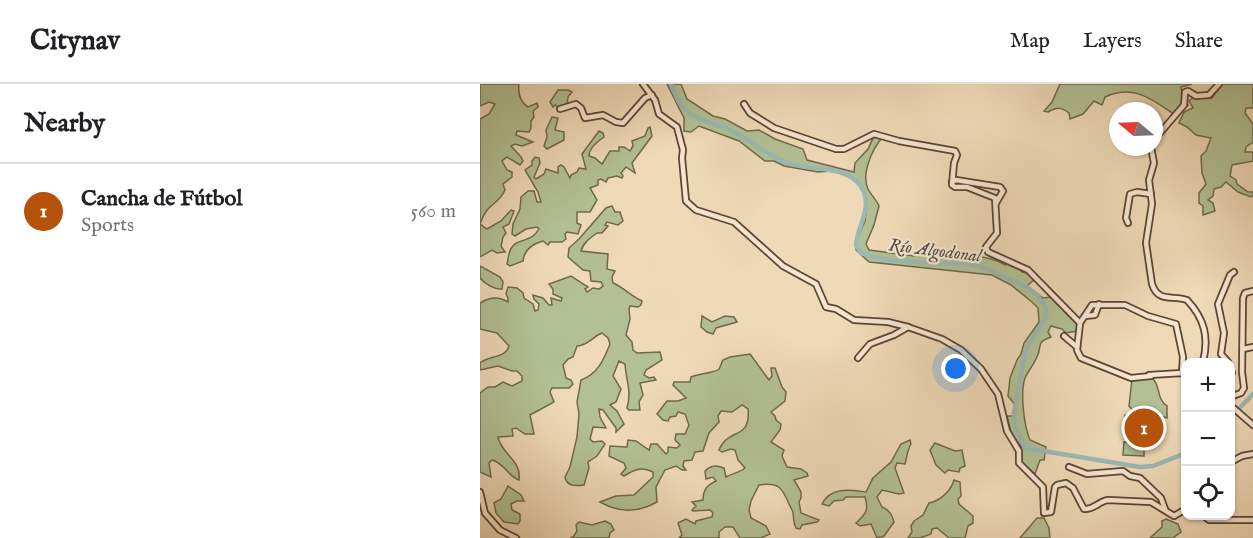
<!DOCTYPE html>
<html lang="en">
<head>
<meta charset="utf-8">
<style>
	body { margin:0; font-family:"IM FELL English",serif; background:#f2f2f2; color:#202124 }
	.controls { position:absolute; right:18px; bottom:18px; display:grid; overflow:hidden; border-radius:12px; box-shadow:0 2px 4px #0004 }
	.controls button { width:54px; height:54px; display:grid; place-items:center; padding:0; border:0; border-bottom:2px solid #e0e0e0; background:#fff; color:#202124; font:30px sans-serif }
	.compass { position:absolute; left:629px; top:18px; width:54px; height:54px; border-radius:50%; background:#fff; box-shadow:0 2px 4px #0004; rotate:289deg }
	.you { position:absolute; left:476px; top:285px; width:21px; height:21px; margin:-15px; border:4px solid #fff; border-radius:50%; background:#1a73e8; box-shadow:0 0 0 9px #1a73e833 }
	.badge { display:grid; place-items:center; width:39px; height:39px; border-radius:50%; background:#b45309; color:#fff; font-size:20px; font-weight:700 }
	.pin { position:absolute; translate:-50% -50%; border:3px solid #fff; box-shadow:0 2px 6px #0006 }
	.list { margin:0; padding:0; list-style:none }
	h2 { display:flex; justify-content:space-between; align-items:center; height:78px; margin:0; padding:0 24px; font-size:26px }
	h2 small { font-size:20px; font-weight:400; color:#757577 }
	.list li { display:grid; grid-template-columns:39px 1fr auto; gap:18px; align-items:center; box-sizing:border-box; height:96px; padding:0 24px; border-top:2px solid #e0e0e0 }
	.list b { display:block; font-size:22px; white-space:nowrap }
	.list p { margin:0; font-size:20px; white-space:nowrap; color:#757577 }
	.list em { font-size:20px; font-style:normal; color:#757577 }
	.icon { flex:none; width:33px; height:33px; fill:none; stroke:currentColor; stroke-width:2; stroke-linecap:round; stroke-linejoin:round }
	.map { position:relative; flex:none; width:773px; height:454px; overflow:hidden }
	header { display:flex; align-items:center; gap:36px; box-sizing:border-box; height:84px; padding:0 30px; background:#fff; border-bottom:2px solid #e0e0e0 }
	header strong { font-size:28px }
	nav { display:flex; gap:33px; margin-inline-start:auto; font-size:21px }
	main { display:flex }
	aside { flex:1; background:#fff }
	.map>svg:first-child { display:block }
	.green { fill:#b2c093; stroke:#70684c; stroke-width:1.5 }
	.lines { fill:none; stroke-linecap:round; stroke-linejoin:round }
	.river { stroke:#9ab9b3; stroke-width:4.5 }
	.minor-casing { stroke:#5f4332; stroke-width:8 }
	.minor { stroke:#f5e6d0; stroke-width:4.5 }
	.labels { text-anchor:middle; stroke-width:4.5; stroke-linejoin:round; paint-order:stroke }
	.water-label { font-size:18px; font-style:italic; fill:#544c43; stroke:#f5e6d0 }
</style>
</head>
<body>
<header>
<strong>Citynav</strong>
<nav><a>Map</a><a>Layers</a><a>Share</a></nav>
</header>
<main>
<aside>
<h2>Nearby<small></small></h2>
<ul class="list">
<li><span class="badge">1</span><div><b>Cancha de Fútbol</b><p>Sports</p></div><em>560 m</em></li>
</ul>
</aside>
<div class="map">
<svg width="773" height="454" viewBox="0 0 773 454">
	<rect width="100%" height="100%" fill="#efd9b7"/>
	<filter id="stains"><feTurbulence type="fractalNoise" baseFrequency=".00333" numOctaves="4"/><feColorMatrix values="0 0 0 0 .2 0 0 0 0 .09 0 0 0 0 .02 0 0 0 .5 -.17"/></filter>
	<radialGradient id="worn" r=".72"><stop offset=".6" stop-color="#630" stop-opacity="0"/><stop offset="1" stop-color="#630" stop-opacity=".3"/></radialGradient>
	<g class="green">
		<path d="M 0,0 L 39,0 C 38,9 40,18 48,23 L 57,19 L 58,23 L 53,27 L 54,33 L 51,37 L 51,44 L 49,48 L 37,47 L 36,51 L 53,58 L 42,62 L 35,60 L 31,62 L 41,73 L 43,77 L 40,81 L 27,73 L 22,77 L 27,86 L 32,88 L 32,93 L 23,100 L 25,106 C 18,122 7,118 0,140 L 7,145 L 21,137 L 31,126 L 34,127 L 29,140 L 23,143 L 26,149 L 23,153 L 21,162 L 25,168 L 17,169 L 12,166 L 0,173 L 0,35 L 9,30 L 15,20 L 9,18 L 0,22 Z"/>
		<path d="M 187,0 L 201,0 L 207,15 L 233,32 L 245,35 L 267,47 L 279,46 L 295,55 L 323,65 L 327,76 L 374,88 L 375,79 L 388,65 L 394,52 L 402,54 C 392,65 381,91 388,105 C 391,111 396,115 399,122 L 394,141 L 386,160 L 389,166 L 434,172 L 437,169 C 465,177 501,165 525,181 L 528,179 L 538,182 L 542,188 L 548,189 L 555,195 L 547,202 L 563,214 L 571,213 C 579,223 589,231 597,240 L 597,247 L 586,249 L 582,245 L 571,242 L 568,248 L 571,253 C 555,259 563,260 557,273 C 554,280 548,287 545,294 C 540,309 544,342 550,356 L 566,363 L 564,376 L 560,376 L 555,390 L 541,378 L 541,362 L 532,352 L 527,332 L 535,332 L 536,322 L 528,312 L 530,294 L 537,276 L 541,270 L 544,259 L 559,238 L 558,224 L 552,218 L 531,201 L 512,191 L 389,178 L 376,166 L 377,155 L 385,137 L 387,122 L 384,108 L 378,97 L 368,90 L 352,87 L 338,88 L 304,82 L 294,77 L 285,77 L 259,57 L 219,42 L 211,48 L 204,47 L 204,34 Z"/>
		<path d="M 580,0 L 712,0 L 701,3 L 704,18 L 708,21 L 700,24 L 694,30 C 671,15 654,0 625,13 L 622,21 L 614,17 L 603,30 L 590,35 L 589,29 C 581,23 577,23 568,28 L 564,27 L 572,18 Z"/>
		<path d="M 742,0 L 773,0 L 773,24 L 766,24 L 765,29 L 773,40 L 773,58 L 766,63 L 765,68 L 773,68 L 773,77 L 752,81 L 750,92 L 756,96 L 757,100 L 768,108 L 773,108 L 773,111 L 771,113 L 758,108 L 746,98 L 741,103 L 734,105 L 733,112 L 728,116 L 733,119 L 735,127 L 723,131 L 723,122 L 719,119 L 719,109 L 726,100 L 722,89 L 721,72 L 726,67 L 731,54 L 716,51 L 707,43 L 699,39 L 704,28 L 713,24 L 709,17 L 713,14 L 732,14 Z"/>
		<path d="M 78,6 L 88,6 L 92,8 L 88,13 L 87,21 L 79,24 L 75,21 L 73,23 L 70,18 Z"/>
		<path d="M 72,33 L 78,34 L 75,46 L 84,48 L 84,56 L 67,65 L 64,62 L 67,53 L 66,46 Z"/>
		<path d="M 170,43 L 172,52 L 152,79 L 155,89 L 146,83 L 141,89 L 143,92 L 142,94 L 137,92 L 128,94 L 126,98 L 121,95 L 118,96 L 118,101 L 110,104 L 117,116 L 110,128 L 97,128 L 97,139 L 101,141 L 98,150 L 87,148 L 85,150 L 86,155 L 82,158 L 70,158 L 68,161 L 63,157 C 52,160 44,166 43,177 L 30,182 L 27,180 C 28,177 28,173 29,170 C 33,152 50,161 59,145 L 57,143 L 46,145 L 35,152 L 32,150 L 33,140 L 40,125 L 41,113 L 48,107 L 54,107 L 57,118 L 61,118 L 58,108 L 45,86 L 52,81 L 52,77 L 55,73 L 59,74 L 60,79 L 54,93 L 56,95 L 64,90 L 66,85 L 78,89 L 78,83 L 81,81 L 84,83 L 90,94 L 91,91 L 97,88 L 99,84 L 106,85 L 102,70 L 119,47 L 123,49 L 124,53 C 118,57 109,64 109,72 L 115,74 L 122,80 L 130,67 L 139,67 L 139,63 L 144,63 L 150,67 L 153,62 L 152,57 L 165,52 L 168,44 Z"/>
		<path d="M 132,122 L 135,128 L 140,128 L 143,137 L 138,141 L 127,138 L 125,141 L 128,142 L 122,149 L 117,149 C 110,154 103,159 101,167 L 128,170 L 127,185 L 135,187 L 132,193 L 133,199 C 143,203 151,212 162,217 L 161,221 L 158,223 L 150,222 L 149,225 L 150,235 L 146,251 L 152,258 L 153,266 L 157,269 L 180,268 L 182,276 L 166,286 L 164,291 L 169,294 L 174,293 L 176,296 L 160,299 L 163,311 L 159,318 L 160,326 L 149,326 L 147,324 C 152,307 146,297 145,280 L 139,277 L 133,292 L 141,305 L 136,318 L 130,321 L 137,327 L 144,340 L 136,348 L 136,344 L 123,326 L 119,325 L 120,333 L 126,344 L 113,343 L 110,355 L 113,358 L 122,357 L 125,360 L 117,372 L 108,378 L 109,384 L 104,401 C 96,402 87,403 85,393 L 90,383 L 97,353 L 99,330 L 97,318 L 101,296 C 118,290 124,275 130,260 L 128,254 L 122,249 C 112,253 109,261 97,262 L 93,273 L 88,275 L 83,281 L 86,294 L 91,296 L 93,300 L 89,304 L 72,304 L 70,308 L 74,318 L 50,331 L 54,350 L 45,350 L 36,344 L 32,345 L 33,352 L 18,353 C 21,370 42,376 39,396 C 28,393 26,380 12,376 L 9,379 L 11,393 L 0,388 L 0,309 L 8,303 L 15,303 L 23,298 L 32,302 L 42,297 L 42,292 L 37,287 L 32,287 L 18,282 L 0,286 L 0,279 C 9,271 25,275 29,262 L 17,249 L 0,245 L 0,219 C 10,213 18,212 28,218 L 28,214 L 26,210 L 28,203 L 37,204 L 43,209 L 44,214 L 53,220 L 55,227 L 58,226 L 59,220 L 54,215 L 53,211 L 63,214 L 69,221 L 72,221 L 71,214 L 81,217 L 82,214 L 73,210 L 73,205 L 69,200 L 91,192 L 108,203 L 105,205 L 107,208 L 113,204 L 119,205 L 123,202 L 121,198 L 111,197 L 110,187 L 103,186 L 88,173 L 89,164 L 99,155 L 126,124 Z"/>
		<path d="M 0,182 L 20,193 L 23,198 L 22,205 C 15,206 5,200 0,194 Z"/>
		<path d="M 222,232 L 232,238 L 245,232 L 254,233 L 257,238 L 236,244 L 233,250 L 227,248 L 221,243 Z"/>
		<path d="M 270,270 L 289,296 L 292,292 L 291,284 L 295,284 L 302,303 L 306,308 L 305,317 L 291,328 L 295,332 L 296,336 L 301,340 L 300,346 L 291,358 L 304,366 L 302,372 L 307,383 L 321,385 L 327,389 L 328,392 L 314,396 L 321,408 L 321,414 L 319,418 L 321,429 L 339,436 L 337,438 L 322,441 L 320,445 L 316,444 C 313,438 314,435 313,429 C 313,427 310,422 309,420 C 302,403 298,398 279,401 L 271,417 L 269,426 L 271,434 L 286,442 L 290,450 L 281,454 L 260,454 L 253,443 L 245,443 L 239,448 L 239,454 L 199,454 L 202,451 L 198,439 L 206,435 L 215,440 L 216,437 L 232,433 L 233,429 L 230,426 L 213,427 L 212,426 L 216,422 L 212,418 L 223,416 C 223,406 227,401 236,397 L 233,393 L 226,395 L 225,387 C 231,381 236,381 244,384 L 246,393 C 253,389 259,389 265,384 L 258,376 L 255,366 L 251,365 L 242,368 L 239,366 C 248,343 271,357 268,325 L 262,321 L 252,328 L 241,327 L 238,332 L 239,338 L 229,349 L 223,367 L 215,368 L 212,376 L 204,377 L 203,382 L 206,386 L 202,386 L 196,382 L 185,386 L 176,403 L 177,418 C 158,429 139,429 120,418 L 136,412 L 154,411 L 173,393 L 173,388 C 161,382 154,386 144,392 L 141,390 L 146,384 L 144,379 L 129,372 L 130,362 L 147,363 L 148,356 L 156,357 L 169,366 L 171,360 L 177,360 L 186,370 L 188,368 L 188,363 L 197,364 L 200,361 L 195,356 L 196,350 L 205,350 L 209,341 L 205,330 L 198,328 L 196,332 L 190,333 L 188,337 L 183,336 L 177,330 L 187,317 L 198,317 L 206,314 L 193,301 L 194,298 L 210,298 L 211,293 C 218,290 238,288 239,285 C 241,282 241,279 243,276 L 250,273 Z"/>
		<path d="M 672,294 C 681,301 676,315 687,322 L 687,334 L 676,330 L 656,330 L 649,322 L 652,295 Z"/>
		<path d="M 645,331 L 683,333 L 682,356 L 645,354 Z"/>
		<path d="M 430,356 L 431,360 C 427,367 427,373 425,380 L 417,379 L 415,384 L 424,409 L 419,410 L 402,406 L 397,413 L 402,423 C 409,426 412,430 414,438 L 404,452 L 397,454 L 391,440 L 380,442 L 376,439 C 386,430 389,426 385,413 L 366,413 L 363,416 L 354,417 L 349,422 L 342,420 C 351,402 371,406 386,408 L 393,394 L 411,378 L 421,360 Z"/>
		<path d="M 644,358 L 664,359 L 664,372 L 643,371 Z"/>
		<path d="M 455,359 L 475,367 L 482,366 L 485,382 L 480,384 L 479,388 L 468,386 L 465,389 L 456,381 L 450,366 Z"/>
		<path d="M 474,396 L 480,398 L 481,412 L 478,415 L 479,420 L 493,432 L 493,439 L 488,442 L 485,454 L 469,454 L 457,444 L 452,445 L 451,450 L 440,454 L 428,454 L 432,448 L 431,442 L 434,437 L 443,431 L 449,419 C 460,417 471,407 474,396 Z"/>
		<path d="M 28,402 L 41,411 L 44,417 L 37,417 L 31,420 L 32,426 L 40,430 L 40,437 L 38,440 L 24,438 L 16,429 L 14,419 L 21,415 Z"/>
		<path d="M 557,434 L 564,434 L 569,444 L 570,454 L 540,454 Z"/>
		<path d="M 686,435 L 698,440 L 701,448 L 693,454 L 670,454 L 682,443 L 682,437 Z"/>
		<path d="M 125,437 L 131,440 L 134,446 L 130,449 L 129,454 L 90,454 L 93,453 L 97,447 L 96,441 L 99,438 L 112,441 Z"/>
	</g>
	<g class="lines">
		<g class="river">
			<path d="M 191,0 C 195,10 198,20 207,27 C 219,38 235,39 249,46 C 269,54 285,70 305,78 C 329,88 372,79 384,108 C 391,127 377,143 376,161 L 381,169 L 390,172 L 410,176 L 458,180 L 480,179 L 499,182 L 547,203 L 558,212 L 566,224 L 566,233 L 546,265 L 534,329 L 535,342 L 545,364 L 660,383 L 673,382 L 706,369"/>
			<path d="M 750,334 L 773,310"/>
		</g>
		<g class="minor-casing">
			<g id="minor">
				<path d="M 163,0 L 175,16 L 179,30 L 197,43 L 203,66 L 202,74 L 206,117 L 216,126 L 254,138 L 303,182 L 336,200 L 346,223 L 356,225 L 374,236 L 408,238 L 428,243 L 462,255 L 481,266 L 501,285 L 518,310 L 527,347 L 539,367 L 539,379 L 563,403 L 564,429 L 571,428 L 575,403 L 577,401 L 586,399 L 593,404 L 604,425 C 614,426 619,417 628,416 L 671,418 L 694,432 L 706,425"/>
				<path d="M 264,20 L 270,29 L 294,44 L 356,65 L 364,65 L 394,50 L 419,57 L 475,67 L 477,71 L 474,79 L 472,101 L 475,103 L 487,103 L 515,114 L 517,149 L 506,163 L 508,168 L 548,186 L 600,239"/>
				<path d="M 80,25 L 96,20 L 101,24 L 105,34 L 123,31 L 136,38 L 143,39 L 165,14 L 172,11"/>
				<path d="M 674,56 L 704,21 L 705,8 L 708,7 L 716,12 L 729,11 L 739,0"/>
				<path d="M 671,63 L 674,79 L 669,96 L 672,120 L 666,159 L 672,200 C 678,219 693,211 707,216 C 725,235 729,254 723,278"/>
				<path d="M 472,98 L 476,96 L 520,103 L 523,107 L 516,119"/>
				<path d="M 648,139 L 646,134 L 650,110 L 657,108 L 671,110"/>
				<path d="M 605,232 L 615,231 L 619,220"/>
				<path d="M 584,252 L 597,263"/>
				<path d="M 763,265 L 773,263"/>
				<path d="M 378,274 L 390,260 L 414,251 L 428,243"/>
				<path d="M 748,278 L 741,270 L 744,249 L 738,220 L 750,191 L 754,188"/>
				<path d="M 750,283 L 752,289 L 750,291"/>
				<path d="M 669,291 L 702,289 L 706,291"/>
				<path d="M 671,292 L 651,294 L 601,274 L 597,266 L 600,239 L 612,221 L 645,221 L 668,232 L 696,240 L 703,273 L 702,289"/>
				<path d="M 750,313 L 761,309 L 764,304 L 762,288 L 763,214 L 765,209 L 773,207"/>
				<path d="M 750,321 L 773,341"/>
				<path d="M 751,378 L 762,372 L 773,370"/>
				<path d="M 589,383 L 607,390 L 643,387 L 650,392 L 660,394 L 681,414 L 685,425"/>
				<path d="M 0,408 L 5,429 L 20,446 L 36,454"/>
				<path d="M 724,432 L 729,436 L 773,436"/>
			</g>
		</g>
		<use href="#minor" class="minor"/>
	</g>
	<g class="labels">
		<g class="water-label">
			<text transform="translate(455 166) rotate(7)" y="6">Río Algodonal</text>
		</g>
	</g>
	<rect width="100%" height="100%" filter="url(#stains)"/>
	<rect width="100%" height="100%" fill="url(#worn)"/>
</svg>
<div class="controls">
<button>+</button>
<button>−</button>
<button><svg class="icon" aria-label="locate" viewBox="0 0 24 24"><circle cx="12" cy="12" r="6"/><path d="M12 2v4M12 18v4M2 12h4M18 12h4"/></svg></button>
</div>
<svg class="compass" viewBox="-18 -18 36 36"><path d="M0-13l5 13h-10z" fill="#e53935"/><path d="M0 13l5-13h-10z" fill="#757577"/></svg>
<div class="you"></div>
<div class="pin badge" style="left:664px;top:344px">1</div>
</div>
</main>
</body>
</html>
